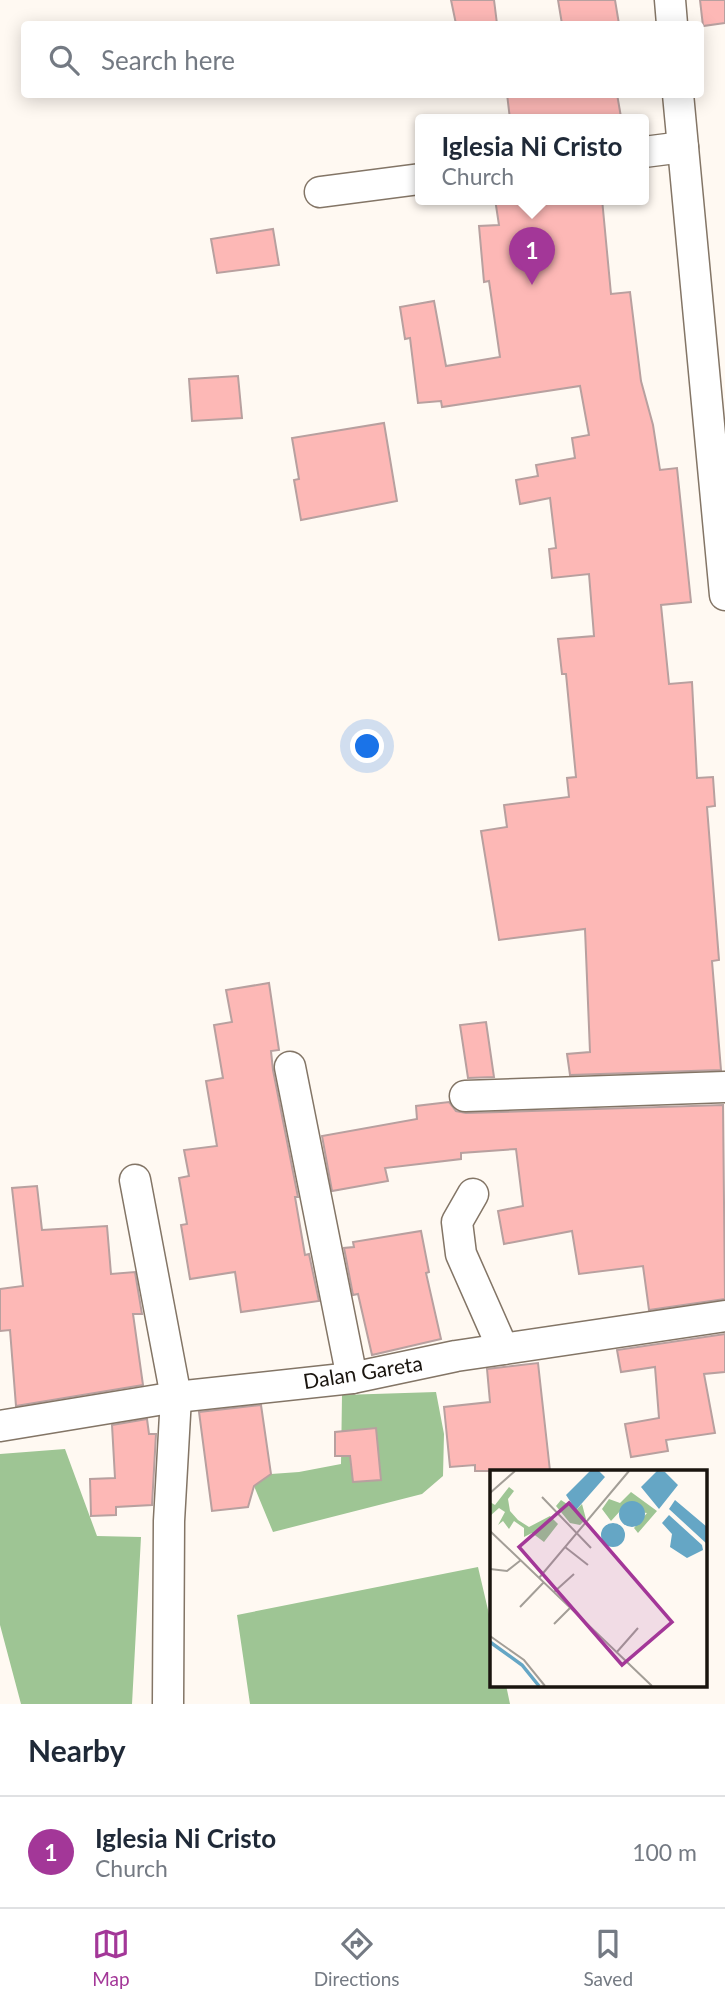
<!DOCTYPE html>
<html lang="en">
<head>
<meta charset="utf-8">
<style>
	body { margin:0; font-family:Lato,sans-serif; background:#f2f2f3; color:#1f2937 }
	.you { position:absolute; left:368px; top:747px; width:24px; height:24px; margin:-18px; border:5px solid #fff; border-radius:50%; background:#1a73e8; box-shadow:0 0 0 10px #1a73e833 }
	.badge { display:grid; place-items:center; width:46px; height:46px; border-radius:50%; background:#a33798; color:#fff; font-size:23px; font-weight:700 }
	.pin { position:absolute; translate:-50% -58px; filter:drop-shadow(0 2px 4px #0008) }
	.pin::after { content:''; position:absolute; top:37px; width:24px; height:21px; background:inherit; clip-path:polygon(0 0,100% 0,50% 100%) }
	.popup { position:absolute; left:415px; top:114px; width:234px; height:91px; box-sizing:border-box; display:grid; place-content:center; border-radius:7px; background:#fff; filter:drop-shadow(0 2px 5px #0005); font-size:23px; white-space:nowrap; color:#747a83 }
	.popup b { font-size:26px; color:#1f2937 }
	.popup::after { content:''; position:absolute; left:50%; top:100%; margin-left:-14px; border:14px solid transparent; border-top-color:#fff }
	.list { margin:0; padding:0; list-style:none }
	h2 { display:flex; justify-content:space-between; align-items:center; height:91px; margin:0; padding:0 28px; font-size:30px }
	h2 small { font-size:23px; font-weight:400; color:#747a83 }
	.list li { display:grid; grid-template-columns:46px 1fr auto; gap:21px; align-items:center; box-sizing:border-box; height:112px; padding:0 28px; border-top:2px solid #e0e1e3 }
	.list b { display:block; font-size:26px; white-space:nowrap }
	.list p { margin:0; font-size:23px; white-space:nowrap; color:#747a83 }
	.list em { font-size:23px; font-style:normal; color:#747a83 }
	.icon { flex:none; width:38px; height:38px; fill:none; stroke:currentColor; stroke-width:2; stroke-linecap:round; stroke-linejoin:round }
	.map { position:relative; flex:none; width:725px; height:1704px; overflow:hidden }
	.search { position:absolute; background:#fff; box-shadow:0 4px 18px #0003; left:21px; right:21px; top:21px; height:77px; display:flex; align-items:center; gap:18px; box-sizing:border-box; padding:0 24px; border-radius:7px; color:#747a83; font-size:26px }
	.sheet { height:203px; background:#fff }
	nav { display:flex; justify-content:space-around; align-items:center; box-sizing:border-box; height:98px; border-top:2px solid #e0e1e3; background:#fff; font-size:19px; color:#747a83 }
	nav a { display:grid; justify-items:center; gap:4px }
	nav .on { color:#a33798 }
	.map>svg:first-child { display:block }
	.forest { fill:#9ec594 }
	.building { fill:#fdb8b6; stroke:#b8a09f; stroke-width:2 }
	.lines { fill:none; stroke-linecap:round; stroke-linejoin:round }
	.minor-casing { stroke:#837566; stroke-width:33 }
	.minor { stroke:#fff; stroke-width:30 }
	.labels { text-anchor:middle; stroke-width:5; stroke-linejoin:round; paint-order:stroke }
	.street-label { font-size:21px; fill:#1a150f; stroke:#fff }
	.inset-river { fill:none; stroke:#65a6c5; stroke-width:3.5 }
	.inset-road { fill:none; stroke:#a39e97; stroke-width:2 }
	.view { fill:#a33798; fill-opacity:0.15; stroke:#a33798; stroke-width:3.5 }
	.inset-edge { fill:none; stroke:#1a150f; stroke-width:3.5 }
</style>
</head>
<body>
<div class="map">
<svg width="725" height="1704" viewBox="0 0 725 1704">
	<rect width="100%" height="100%" fill="#fff9f2"/>
	<g class="forest">
		<path d="M 436,1392 L 444,1434 L 443,1476 L 422,1494 L 273,1532 L 254,1486 L 271,1474 L 299,1472 L 341,1464 L 342,1395 Z"/>
		<path d="M 65,1449 L 97,1536 L 141,1537 L 132,1704 L 21,1704 L 0,1625 L 0,1454 Z"/>
		<path d="M 478,1567 L 492,1627 L 492,1685 L 506,1685 L 510,1704 L 250,1704 L 237,1615 Z"/>
	</g>
	<g class="building">
		<path d="M 451,0 L 494,0 L 497,24 L 456,24 Z"/>
		<path d="M 558,0 L 615,0 L 619,24 L 562,24 Z"/>
		<path d="M 700,0 L 725,0 L 725,23 L 703,26 Z"/>
		<path d="M 507,94 L 617,94 L 621,117 L 510,119 Z"/>
		<path d="M 495,199 L 602,199 L 611,294 L 630,292 L 641,381 L 653,425 L 660,470 L 677,468 L 691,602 L 661,605 L 669,684 L 692,682 L 697,778 L 713,777 L 715,806 L 707,807 L 719,960 L 712,961 L 721,1070 L 570,1075 L 567,1054 L 590,1052 L 585,929 L 499,940 L 481,831 L 507,827 L 504,805 L 569,797 L 567,778 L 576,777 L 566,674 L 562,674 L 558,639 L 594,636 L 589,574 L 552,578 L 549,549 L 556,548 L 550,498 L 520,504 L 516,480 L 538,476 L 536,465 L 575,458 L 572,438 L 589,435 L 580,386 L 442,407 L 441,401 L 418,403 L 410,338 L 405,339 L 400,307 L 434,301 L 446,366 L 500,357 L 489,281 L 484,282 L 479,226 L 499,225 Z"/>
		<path d="M 273,229 L 279,265 L 217,273 L 211,239 Z"/>
		<path d="M 238,376 L 242,418 L 192,421 L 189,379 Z"/>
		<path d="M 384,423 L 397,501 L 301,520 L 294,480 L 299,479 L 292,438 Z"/>
		<path d="M 269,983 L 279,1050 L 271,1051 L 273,1070 L 298,1197 L 295,1197 L 305,1255 L 309,1254 L 319,1301 L 241,1312 L 235,1272 L 190,1279 L 181,1225 L 187,1224 L 179,1178 L 189,1176 L 184,1150 L 217,1146 L 206,1081 L 223,1078 L 214,1025 L 232,1022 L 226,990 Z"/>
		<path d="M 486,1022 L 494,1077 L 468,1078 L 460,1025 Z"/>
		<path d="M 449,1102 L 456,1111 L 466,1113 L 723,1105 L 725,1299 L 649,1310 L 643,1266 L 579,1274 L 572,1231 L 504,1244 L 498,1211 L 523,1206 L 516,1149 L 461,1153 L 461,1159 L 385,1168 L 388,1181 L 332,1191 L 322,1136 L 417,1119 L 416,1106 Z"/>
		<path d="M 37,1186 L 42,1230 L 107,1226 L 111,1274 L 135,1272 L 142,1314 L 133,1314 L 143,1385 L 16,1406 L 10,1330 L 0,1331 L 0,1289 L 23,1286 L 12,1188 Z"/>
		<path d="M 421,1231 L 429,1272 L 426,1273 L 441,1339 L 372,1355 L 358,1294 L 353,1295 L 344,1248 L 354,1247 L 353,1242 Z"/>
		<path d="M 725,1334 L 725,1372 L 704,1374 L 715,1433 L 666,1440 L 668,1451 L 631,1457 L 625,1424 L 659,1418 L 655,1367 L 621,1372 L 617,1350 Z"/>
		<path d="M 538,1363 L 550,1471 L 475,1471 L 475,1465 L 450,1467 L 444,1407 L 490,1402 L 487,1369 Z"/>
		<path d="M 261,1405 L 271,1474 L 254,1486 L 248,1507 L 212,1511 L 199,1412 Z"/>
		<path d="M 147,1419 L 149,1434 L 156,1434 L 152,1505 L 116,1507 L 116,1515 L 91,1516 L 90,1479 L 115,1478 L 112,1425 Z"/>
		<path d="M 376,1428 L 381,1480 L 353,1482 L 350,1456 L 335,1456 L 335,1432 Z"/>
	</g>
	<g class="lines">
		<g class="minor-casing">
			<g id="minor">
				<path d="M 670,0 L 672,24"/>
				<path d="M 678,94 L 725,595"/>
				<path d="M 644,152 L 683,147"/>
				<path d="M 320,192 L 420,179"/>
				<path d="M 290,1067 L 352,1378"/>
				<path d="M 465,1096 L 725,1087"/>
				<path d="M 135,1180 L 176,1397 L 169,1521 L 168,1704"/>
				<path d="M 473,1194 L 457,1222 L 461,1254 L 503,1349"/>
				<path d="M 0,1426 L 176,1397 L 352,1378 L 456,1356 L 725,1316"/>
			</g>
		</g>
		<use href="#minor" class="minor"/>
	</g>
	<g class="labels">
		<g class="street-label">
			<text transform="translate(363 1373) rotate(-9)" y="7">Dalan Gareta</text>
		</g>
	</g>
	<g transform="translate(490 1470)">
		<rect width="217" height="217" fill="#fff9f2"/>
		<path d="M 19,17 L 24,21 L 18,29 L 20,41 L 28,50 L 39,57 L 60,46 L 68,54 L 54,72 L 42,63 L 34,67 L 34,58 L 24,51 L 19,59 L 13,51 L 8,55 L 15,42 L 9,38 L 0,46 L 0,32 L 5,35 ZM 141,22 L 167,41 L 148,63 L 144,58 L 157,43 L 131,40 L 121,51 L 112,39 L 119,29 L 130,33 ZM 71,30 L 86,40 L 92,34 L 96,49 L 90,55 L 80,53 L 66,36 Z" fill="#9ec594"/>
		<path d="M 100,1 L 109,1 L 115,7 L 86,40 L 76,25 ZM 167,1 L 175,2 L 188,15 L 169,39 L 151,17 ZM 185,30 L 217,57 L 217,74 L 179,39 ZM129 44a13 13 0 1 1 26 0a13 13 0 1 1-26 0ZM 179,45 L 212,75 L 213,80 L 197,88 L 180,77 L 182,64 L 172,53 ZM111 65a12 12 0 1 1 24 0a12 12 0 1 1-24 0Z" fill="#65a6c5"/>
		<path class="inset-river" d="M 0,172 L 32,195 L 49,216"/>
		<path class="inset-road" d="M 0,23 L 25,1M 52,27 L 101,78M 0,61 L 162,216M 75,77 L 98,95M 0,99 L 17,101 L 31,90M 49,108 L 139,1M 64,122 L 84,104M 30,137 L 54,112M 64,154 L 80,138M 0,166 L 34,190 L 55,216M 126,183 L 148,158"/>
		<path class="view" d="M 79,33 L 182,152 L 132,195 L 29,77 Z"/>
		<rect width="217" height="217" class="inset-edge"/>
	</g>
</svg>
<div class="you"></div>
<div class="pin badge" style="left:532px;top:285px">1</div>
<div class="popup"><b>Iglesia Ni Cristo</b>Church</div>
<div class="search"><svg class="icon" aria-label="search" viewBox="0 0 24 24"><circle cx="10" cy="10" r="6"/><path d="M15 15l6 6"/></svg>Search here</div>
</div>
<section class="sheet">
<h2>Nearby<small></small></h2>
<ul class="list">
<li><span class="badge">1</span><div><b>Iglesia Ni Cristo</b><p>Church</p></div><em>100 m</em></li>
</ul>
</section>
<nav>
<a class="on"><svg class="icon" aria-label="map" viewBox="0 0 24 24"><path d="M3 6l6-2 6 2 6-2v14l-6 2-6-2-6 2zM9 4v14M15 6v14"/></svg>Map</a>
<a><svg class="icon" aria-label="directions" viewBox="0 0 24 24"><path d="M12 3l9 9-9 9-9-9zM9 14v-3h6M13 9l2 2-2 2"/></svg>Directions</a>
<a><svg class="icon" aria-label="saved" viewBox="0 0 24 24"><path d="M7 4h10v16l-5-4-5 4z"/></svg>Saved</a>
</nav>
</body>
</html>
